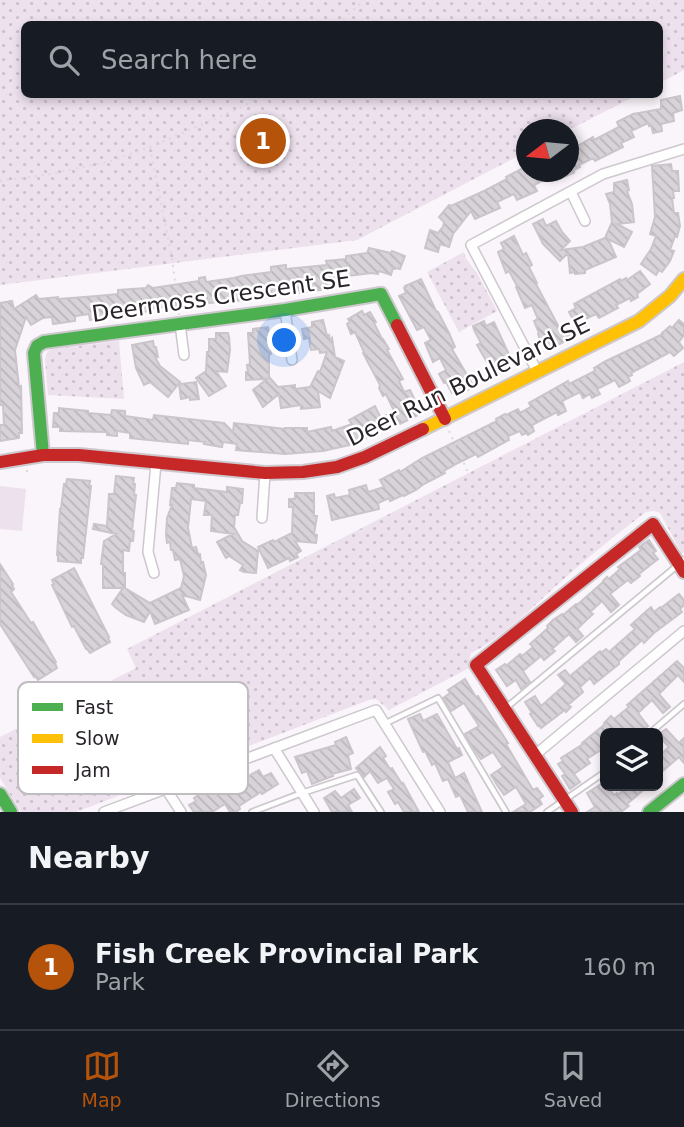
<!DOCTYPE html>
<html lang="en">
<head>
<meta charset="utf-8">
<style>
	body { margin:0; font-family:"DejaVu Sans",sans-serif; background:#242831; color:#f1f3f6 }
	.controls { position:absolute; right:21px; bottom:21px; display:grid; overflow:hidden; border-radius:10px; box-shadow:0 4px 10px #0003 }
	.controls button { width:63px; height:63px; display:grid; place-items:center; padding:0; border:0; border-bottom:2px solid #363941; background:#171b24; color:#f1f3f6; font:35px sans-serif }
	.compass { position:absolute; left:516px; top:119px; width:63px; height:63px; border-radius:50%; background:#171b24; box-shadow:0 4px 10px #0003; rotate:254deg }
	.you { position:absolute; left:285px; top:341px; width:24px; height:24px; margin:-18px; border:5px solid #fff; border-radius:50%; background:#1a73e8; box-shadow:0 0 0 10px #1a73e833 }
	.badge { display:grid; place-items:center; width:46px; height:46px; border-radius:50%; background:#b45309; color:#fff; font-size:23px; font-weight:700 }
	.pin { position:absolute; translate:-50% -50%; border:4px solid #fff; box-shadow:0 2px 7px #0006 }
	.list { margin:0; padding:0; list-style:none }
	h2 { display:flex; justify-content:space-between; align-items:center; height:91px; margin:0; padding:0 28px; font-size:30px }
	h2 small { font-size:23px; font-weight:400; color:#9ea1a6 }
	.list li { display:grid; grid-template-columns:46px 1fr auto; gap:21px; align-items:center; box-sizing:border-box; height:126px; padding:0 28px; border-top:2px solid #363941 }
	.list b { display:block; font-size:26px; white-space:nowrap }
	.list p { margin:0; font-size:23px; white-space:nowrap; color:#9ea1a6 }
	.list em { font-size:23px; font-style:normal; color:#9ea1a6 }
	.icon { flex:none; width:38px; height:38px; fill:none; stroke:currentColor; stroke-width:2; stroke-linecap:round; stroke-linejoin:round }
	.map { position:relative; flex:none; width:684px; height:812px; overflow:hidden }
	.search { position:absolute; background:#171b24; box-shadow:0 4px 10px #0003; left:21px; right:21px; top:21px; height:77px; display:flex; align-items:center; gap:18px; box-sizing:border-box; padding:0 24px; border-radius:10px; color:#9ea1a6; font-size:26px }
	.sheet { height:217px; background:#171b24 }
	nav { display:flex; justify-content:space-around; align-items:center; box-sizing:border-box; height:98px; border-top:2px solid #363941; background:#171b24; font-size:19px; color:#9ea1a6 }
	nav a { display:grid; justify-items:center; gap:4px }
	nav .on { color:#b45309 }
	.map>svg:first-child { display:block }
	.park { fill:url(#park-dots) }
	.garden { fill:#ede1ee }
	.building { fill:url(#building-back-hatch); stroke:#cac5ca; stroke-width:2 }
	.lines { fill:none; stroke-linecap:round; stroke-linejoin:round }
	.lane-casing { stroke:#cdc8cd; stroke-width:8 }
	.street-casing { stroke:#cdc8cd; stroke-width:12 }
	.fast-casing { stroke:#cdc8cd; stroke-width:16 }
	.slow-casing { stroke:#cdc8cd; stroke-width:16 }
	.jam-casing { stroke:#cdc8cd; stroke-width:16 }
	.path { stroke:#dbd9db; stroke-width:2; stroke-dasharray:2 5; stroke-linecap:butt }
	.lane { stroke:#fefefe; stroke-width:4.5 }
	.street { stroke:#fefefe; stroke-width:9 }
	.fast { stroke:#4caf50; stroke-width:12 }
	.slow { stroke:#ffc107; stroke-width:12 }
	.jam { stroke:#c62828; stroke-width:12 }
	.labels { text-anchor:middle; stroke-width:5; stroke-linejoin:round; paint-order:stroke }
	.street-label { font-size:23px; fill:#2a242b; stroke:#fff }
	.key { fill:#fff; stroke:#bfbdbf; stroke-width:2 }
	.key-label { font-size:19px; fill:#2a242b }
</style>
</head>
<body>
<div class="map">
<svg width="684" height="812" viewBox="0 0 684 812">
	<defs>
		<pattern id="park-dots" width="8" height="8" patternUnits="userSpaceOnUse" patternTransform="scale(1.75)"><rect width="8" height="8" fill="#ede1ee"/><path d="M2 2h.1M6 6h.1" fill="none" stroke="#cbc1cc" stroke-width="1.8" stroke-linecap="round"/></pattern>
		<pattern id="building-back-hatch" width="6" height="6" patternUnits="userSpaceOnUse" patternTransform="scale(1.75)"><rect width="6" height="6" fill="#d8d3d8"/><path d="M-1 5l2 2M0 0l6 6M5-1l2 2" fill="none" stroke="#bab5ba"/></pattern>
	</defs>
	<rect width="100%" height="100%" fill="#faf5fa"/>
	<g class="park">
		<path d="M 0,0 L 684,0 L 684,70 L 660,83 L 660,24 L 24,24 L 24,94 L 637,95 L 569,130 L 526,130 L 526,152 L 357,240 L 0,285 Z"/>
		<path d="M 464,252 L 465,257 L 477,273 L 497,311 L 459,332 L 427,272 Z"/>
		<path d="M 119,341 L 124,399 L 48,395 L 45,359 L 48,351 L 53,349 Z"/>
		<path d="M 684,362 L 684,552 L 682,554 L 660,513 L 654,511 L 646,512 C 615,535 586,559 557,585 C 530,609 504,637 471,653 L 469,661 L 471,667 L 389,710 L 376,699 L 369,700 L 76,812 L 21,812 L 0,778 L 0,737 L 136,668 L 127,649 Z"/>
	</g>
	<path class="garden" d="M 0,486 L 26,489 L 22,531 L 0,529 Z"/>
	<g class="building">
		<path d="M 680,96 L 682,110 L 673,113 L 674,121 L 661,124 L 662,131 L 653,133 L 651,125 L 649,126 L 648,123 L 631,131 L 634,137 L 621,143 L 623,147 L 595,161 L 594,159 L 591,159 L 579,165 L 580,167 L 570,172 L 575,172 L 557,180 L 554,175 L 534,185 L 537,191 L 528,195 L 517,200 L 514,194 L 497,202 L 500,208 L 475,219 L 471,211 L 453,234 L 449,247 L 440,244 L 438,252 L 425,248 L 430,230 L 438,233 L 443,227 L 444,222 L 439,217 L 449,205 L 451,206 L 484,191 L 507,179 L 506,177 L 523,168 L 525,172 L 569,172 L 569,151 L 593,137 L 594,140 L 619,127 L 617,122 L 633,114 L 661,109 L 661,100 Z"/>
		<path d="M 671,164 L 672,171 L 678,171 L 679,191 L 673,191 L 674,198 L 672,198 L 674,213 L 678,213 L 680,226 L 677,237 L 675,236 L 670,250 L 674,251 L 670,261 L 662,272 L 659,270 L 656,275 L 641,264 L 651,249 L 656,236 L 650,234 L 655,217 L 652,166 Z"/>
		<path d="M 627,180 L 629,190 L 627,191 L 632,204 L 634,222 L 617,224 L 632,232 L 624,247 L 608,239 L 616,257 L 585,270 L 585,273 L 575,274 L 575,272 L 570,273 L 568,253 L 560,261 L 543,244 L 533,224 L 543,219 L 546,226 L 556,221 L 562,232 L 570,241 L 561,250 L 583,247 L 605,238 L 612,222 L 610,204 L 606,194 L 614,192 L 614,183 Z"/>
		<path d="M 514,236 L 523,255 L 526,253 L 532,265 L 529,267 L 537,283 L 536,284 L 562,333 L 567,331 L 571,338 L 548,350 L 544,341 L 541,342 L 538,334 L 539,333 L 534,321 L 538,319 L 532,305 L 525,308 L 516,287 L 517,286 L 509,271 L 506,273 L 498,252 L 504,249 L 501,243 Z"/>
		<path d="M 369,248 L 391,253 L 392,251 L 405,256 L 400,269 L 396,268 L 395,269 L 393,268 L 391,275 L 379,271 L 378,274 L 372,273 L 339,277 L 340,286 L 328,287 L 328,289 L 300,293 L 299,289 L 284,291 L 284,292 L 266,295 L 266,297 L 227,302 L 207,303 L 207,298 L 192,299 L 193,306 L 182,307 L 182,305 L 148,309 L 149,311 L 128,315 L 128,312 L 113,313 L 113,316 L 100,319 L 90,320 L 89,314 L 76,316 L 75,317 L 75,321 L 53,324 L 52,317 L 43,318 L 31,325 L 26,317 L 15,350 L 19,387 L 21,386 L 22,433 L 19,433 L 19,438 L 0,441 L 0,425 L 4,425 L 3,405 L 0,405 L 0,303 L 12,301 L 14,309 L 36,295 L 39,299 L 58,297 L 58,299 L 97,296 L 118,294 L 118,290 L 146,288 L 148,285 L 153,288 L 199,281 L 199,278 L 205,277 L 206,282 L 234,278 L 241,276 L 271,272 L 271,267 L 286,265 L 286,269 L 327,265 L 326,261 L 346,259 L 346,256 L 367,253 Z"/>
		<path d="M 640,271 L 650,284 L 637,294 L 638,297 L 631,301 L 630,298 L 616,305 L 618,308 L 599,318 L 596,314 L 583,320 L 586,325 L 578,329 L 569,312 L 576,308 L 574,304 L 620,279 L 621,281 L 626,278 L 627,280 Z"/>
		<path d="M 421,279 L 436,311 L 438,312 L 449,333 L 455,347 L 452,349 L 474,387 L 459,394 L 457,391 L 452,393 L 446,382 L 444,383 L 439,374 L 446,370 L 440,358 L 433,362 L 425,343 L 431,340 L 424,327 L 417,330 L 399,296 L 406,293 L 404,288 L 406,287 L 405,286 Z"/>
		<path d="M 362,311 L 364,315 L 370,312 L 376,322 L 374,323 L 382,339 L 383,339 L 389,349 L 387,350 L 403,379 L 399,381 L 404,392 L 410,390 L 419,408 L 415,410 L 418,415 L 400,424 L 398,420 L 385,427 L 386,428 L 365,436 L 366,438 L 354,444 L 323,451 L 285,454 L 236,450 L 237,444 L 223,442 L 222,447 L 204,444 L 205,442 L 188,440 L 188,444 L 130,438 L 130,433 L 117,431 L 117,436 L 107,435 L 107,432 L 60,431 L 60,427 L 53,427 L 54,413 L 59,413 L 59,408 L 88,411 L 88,413 L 111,415 L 112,410 L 125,411 L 125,416 L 153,420 L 154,415 L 224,423 L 233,432 L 234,423 L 285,429 L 285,428 L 307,428 L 307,432 L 331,427 L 332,431 L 352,424 L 349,420 L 375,406 L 381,418 L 394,411 L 386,394 L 383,396 L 379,388 L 380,385 L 363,353 L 364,352 L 355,332 L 351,334 L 347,324 L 350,322 L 348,319 Z"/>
		<path d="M 323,320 L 327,336 L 329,335 L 330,341 L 332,338 L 335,357 L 344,361 L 330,398 L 318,391 L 320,407 L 301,409 L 301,405 L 281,408 L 279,394 L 263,407 L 253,390 L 267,379 L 246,380 L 246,372 L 248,372 L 247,365 L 250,364 L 248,333 L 253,333 L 253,329 L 268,327 L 269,333 L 274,333 L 275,342 L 270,343 L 271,354 L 269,355 L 269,377 L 278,387 L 295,385 L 295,389 L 310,387 L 318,371 L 320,372 L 327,352 L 320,353 L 319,349 L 311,350 L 309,338 L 304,339 L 302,329 L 312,327 L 312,322 Z"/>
		<path d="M 679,320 L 684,324 L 684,335 L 679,342 L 683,348 L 674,356 L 670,352 L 631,373 L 632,375 L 628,377 L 630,381 L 619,387 L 615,380 L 597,389 L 600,394 L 592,398 L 590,394 L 583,398 L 580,392 L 562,401 L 566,411 L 558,415 L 557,412 L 532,425 L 534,431 L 528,435 L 526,433 L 522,435 L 520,431 L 508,436 L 509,440 L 478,457 L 476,454 L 458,463 L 444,471 L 445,473 L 424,484 L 416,490 L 404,496 L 403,495 L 390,501 L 389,498 L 378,503 L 379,509 L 332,520 L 327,496 L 334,494 L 335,498 L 350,495 L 349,490 L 366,485 L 368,492 L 384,487 L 380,480 L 399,470 L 400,472 L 422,458 L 497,421 L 496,419 L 505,414 L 506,415 L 518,409 L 520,413 L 531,407 L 529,403 L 568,381 L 569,384 L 595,371 L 594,368 L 606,361 L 663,334 L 662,333 L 670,326 L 672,328 Z"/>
		<path d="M 484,321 L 486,326 L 494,322 L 512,361 L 507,364 L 510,368 L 495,376 L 477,345 L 481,343 L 474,330 L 473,326 Z"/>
		<path d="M 216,333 L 228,333 L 229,337 L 230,350 L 227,372 L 216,371 L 226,386 L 209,396 L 196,378 L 206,371 L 207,352 L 209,352 L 209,339 L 216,339 Z"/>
		<path d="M 153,341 L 154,347 L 156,347 L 158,357 L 155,357 L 160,366 L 180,382 L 168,397 L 150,382 L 144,385 L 136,368 L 132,345 Z"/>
		<path d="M 196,382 L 199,399 L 190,400 L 190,397 L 181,399 L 179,384 Z"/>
		<path d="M 116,476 L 134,478 L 133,484 L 135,484 L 134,495 L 136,495 L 132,531 L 134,531 L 133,541 L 130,541 L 129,551 L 123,550 L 123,573 L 125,573 L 125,588 L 150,603 L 181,588 L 184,576 L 180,559 L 175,560 L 173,550 L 171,550 L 170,542 L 167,543 L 166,535 L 167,518 L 172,505 L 170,505 L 172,488 L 176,488 L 177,483 L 194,485 L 194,488 L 227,492 L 227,487 L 243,489 L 242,503 L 240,503 L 238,515 L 235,515 L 234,527 L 242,541 L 258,551 L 256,573 L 244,572 L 240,570 L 243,565 L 229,556 L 226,558 L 217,542 L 233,534 L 211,531 L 212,515 L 204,515 L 206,501 L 191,499 L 188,528 L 192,548 L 196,547 L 198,554 L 200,554 L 201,563 L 203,562 L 206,575 L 200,600 L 182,595 L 189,610 L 155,624 L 150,611 L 144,622 L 126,615 L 116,608 L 112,604 L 123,588 L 103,588 L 103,564 L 101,564 L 104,541 L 116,534 L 93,529 L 94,524 L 107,526 L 109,494 L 114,494 Z"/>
		<path d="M 67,479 L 90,481 L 89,486 L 91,486 L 83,558 L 81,558 L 81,563 L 58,561 L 58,555 L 57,555 L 60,509 L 61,509 L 64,484 L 66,484 Z"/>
		<path d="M 295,493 L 314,493 L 314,516 L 317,516 L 314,534 L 317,535 L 316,543 L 295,541 L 301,551 L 296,554 L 298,557 L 290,561 L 289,558 L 268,568 L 258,547 L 273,540 L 274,542 L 292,533 L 293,507 L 289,507 L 289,499 L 295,499 Z"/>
		<path d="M 649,540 L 656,551 L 653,553 L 658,559 L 639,574 L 640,576 L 631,583 L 628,580 L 610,594 L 619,605 L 611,612 L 602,601 L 590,612 L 593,614 L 577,629 L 583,636 L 576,642 L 569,634 L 552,649 L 555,651 L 544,660 L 541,656 L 523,671 L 530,682 L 521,689 L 516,680 L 507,686 L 496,670 L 505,664 L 506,666 L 520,654 L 522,656 L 533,647 L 530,644 L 548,628 L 547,626 L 553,620 L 562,614 L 563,615 L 576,604 L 577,605 L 603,582 L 603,581 L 607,577 L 609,579 L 620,569 L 618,567 L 641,550 L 639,547 Z"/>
		<path d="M 0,564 L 13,584 L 12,585 L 14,589 L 11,592 L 31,623 L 33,622 L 56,662 L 55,663 L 57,668 L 38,680 L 35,676 L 34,677 L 0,624 Z"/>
		<path d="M 74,568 L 109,637 L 108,638 L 110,642 L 90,653 L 87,649 L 86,649 L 74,626 L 72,627 L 52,585 L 54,584 L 52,580 Z"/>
		<path d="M 679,594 L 684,600 L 684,605 L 680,609 L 682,612 L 654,633 L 644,643 L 642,640 L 619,661 L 619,664 L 594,684 L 590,678 L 580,687 L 583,692 L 568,705 L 571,707 L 566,712 L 565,710 L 541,728 L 539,725 L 538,726 L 530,714 L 532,713 L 525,702 L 535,696 L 541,706 L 566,684 L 558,675 L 565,670 L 570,676 L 600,651 L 601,653 L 606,649 L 609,652 L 635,629 L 631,625 L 642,615 L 651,607 L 654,612 L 660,607 L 661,608 Z"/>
		<path d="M 677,661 L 684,668 L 684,682 L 678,675 L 659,694 L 670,707 L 663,713 L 652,700 L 638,713 L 648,726 L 639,733 L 605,733 L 605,755 L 601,750 L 587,759 L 590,763 L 574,774 L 580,782 L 570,789 L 562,776 L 565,774 L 558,764 L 563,761 L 561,758 L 583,744 L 582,743 L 605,724 L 604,723 L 611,716 L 614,719 L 629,707 L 627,705 Z"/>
		<path d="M 465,679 L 476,697 L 478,696 L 508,743 L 506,744 L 533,790 L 537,788 L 543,796 L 539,799 L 542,804 L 530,812 L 513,812 L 526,804 L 516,787 L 504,795 L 497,785 L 491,775 L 503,767 L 493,752 L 481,759 L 471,745 L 465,734 L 479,726 L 464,703 L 451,711 L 443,698 L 450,693 L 448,690 Z"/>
		<path d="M 420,714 L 423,721 L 437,714 L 457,749 L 459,748 L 462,755 L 448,762 L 455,778 L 464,773 L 482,812 L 468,812 L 460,795 L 456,797 L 448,779 L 443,781 L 435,763 L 432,765 L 425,751 L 423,752 L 408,719 Z"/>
		<path d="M 666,729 L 679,743 L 684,738 L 684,763 L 679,757 L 658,775 L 658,757 L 669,747 L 658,735 Z"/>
		<path d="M 346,737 L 353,753 L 348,755 L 351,769 L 332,774 L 333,776 L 312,784 L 307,771 L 302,773 L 295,757 L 336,745 L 335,742 Z"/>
		<path d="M 380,747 L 386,756 L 383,758 L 390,769 L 392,768 L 402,784 L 403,783 L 419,812 L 404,812 L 398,802 L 395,804 L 388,792 L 394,789 L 387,778 L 378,783 L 370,771 L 364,777 L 356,768 Z"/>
		<path d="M 259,770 L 263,777 L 271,773 L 278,784 L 262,794 L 261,792 L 239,806 L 240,809 L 236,812 L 230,812 L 225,804 L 212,812 L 194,812 L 189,805 L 196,801 L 194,798 L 206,790 L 208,794 L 225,784 L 228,788 Z"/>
		<path d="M 604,782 L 605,786 L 607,786 L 614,795 L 617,793 L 618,795 L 628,786 L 648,786 L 627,804 L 629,806 L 621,812 L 587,812 L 595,807 L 587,793 Z"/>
		<path d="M 354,789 L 360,798 L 348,805 L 352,812 L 332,812 L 324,798 L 335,791 L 341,798 Z"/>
	</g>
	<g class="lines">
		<g class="lane-casing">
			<g id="lane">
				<path d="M 507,707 L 684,560"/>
				<path d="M 386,723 L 438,698 L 506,812"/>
				<path d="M 650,733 L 684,704"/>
				<path d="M 252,812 L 302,793 L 357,775 L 381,812"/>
				<path d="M 547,812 L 605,772"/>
			</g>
		</g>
		<g class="street-casing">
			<g id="street">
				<path d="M 571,192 L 585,221"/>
				<path d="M 285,310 L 292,360"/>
				<path d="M 180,324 L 184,355"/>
				<path d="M 538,373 L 471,245 L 603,174 L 684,149"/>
				<path d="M 262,518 L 265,473"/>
				<path d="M 154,573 L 148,552 L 156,463"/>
				<path d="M 274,748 L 314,812"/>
				<path d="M 535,755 L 684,631"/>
				<path d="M 166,789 L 181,812"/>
				<path d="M 104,812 L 376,710 L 440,812"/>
			</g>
		</g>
		<g class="fast-casing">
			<g id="fast">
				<path d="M 43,455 L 34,353 L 37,346 L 44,342 L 285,310 L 381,294 L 397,325"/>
				<path d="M 0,794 L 11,812"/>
				<path d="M 649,812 L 684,784"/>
			</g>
		</g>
		<g class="slow-casing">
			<path id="slow" d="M 423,429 L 639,321 L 670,296 L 684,279"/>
		</g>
		<g class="jam-casing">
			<g id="jam">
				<path d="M 397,325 L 445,419"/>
				<path d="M 0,462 L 43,455 L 79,455 L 265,473 L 303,472 L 337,467 L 365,457 L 423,429"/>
				<path d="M 572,812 L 476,665 L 653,524 L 684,572"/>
			</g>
		</g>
		<g class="path">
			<path d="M 338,24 L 364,0"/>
			<path d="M 150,148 L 172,258 L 179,315"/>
			<path d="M 0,181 L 51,174 L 111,161 L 150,147 L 244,106 L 265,94"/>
			<path d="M 449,431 L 468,472"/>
			<path d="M 27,472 L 27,470"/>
		</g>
		<use href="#lane" class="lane"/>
		<use href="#street" class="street"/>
		<use href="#fast" class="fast"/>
		<use href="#slow" class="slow"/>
		<use href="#jam" class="jam"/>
	</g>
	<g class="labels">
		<g class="street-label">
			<text transform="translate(221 296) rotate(-8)" y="8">Deermoss Crescent SE</text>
			<text transform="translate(468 381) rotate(-26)" y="8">Deer Run Boulevard SE</text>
		</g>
	</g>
	<rect x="18" y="682" width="230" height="112" rx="10" class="key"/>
	<rect x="32" y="703" width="31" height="8" fill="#4caf50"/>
	<rect x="32" y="734" width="31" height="9" fill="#ffc107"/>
	<rect x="32" y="766" width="31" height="8" fill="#c62828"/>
	<g class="key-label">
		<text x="75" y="714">Fast</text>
		<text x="75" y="745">Slow</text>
		<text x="75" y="777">Jam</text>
	</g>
</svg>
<div class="controls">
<button><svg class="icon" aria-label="layers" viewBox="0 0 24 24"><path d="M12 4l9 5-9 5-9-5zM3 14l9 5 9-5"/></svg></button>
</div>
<svg class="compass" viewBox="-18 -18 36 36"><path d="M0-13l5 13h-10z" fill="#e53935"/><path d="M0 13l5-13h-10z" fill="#9ea1a6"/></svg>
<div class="you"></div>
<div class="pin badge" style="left:263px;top:141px">1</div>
<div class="search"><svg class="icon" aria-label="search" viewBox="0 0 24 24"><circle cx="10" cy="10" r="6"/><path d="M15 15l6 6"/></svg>Search here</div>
</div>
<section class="sheet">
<h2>Nearby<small></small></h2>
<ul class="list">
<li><span class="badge">1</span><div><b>Fish Creek Provincial Park</b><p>Park</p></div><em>160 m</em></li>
</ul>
</section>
<nav>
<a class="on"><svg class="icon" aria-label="map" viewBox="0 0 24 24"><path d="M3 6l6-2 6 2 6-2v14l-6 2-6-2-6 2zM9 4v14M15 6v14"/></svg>Map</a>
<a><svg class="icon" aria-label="directions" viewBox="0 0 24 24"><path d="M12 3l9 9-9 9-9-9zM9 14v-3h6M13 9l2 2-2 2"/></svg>Directions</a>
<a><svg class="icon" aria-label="saved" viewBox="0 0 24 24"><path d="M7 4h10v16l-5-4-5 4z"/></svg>Saved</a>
</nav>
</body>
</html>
